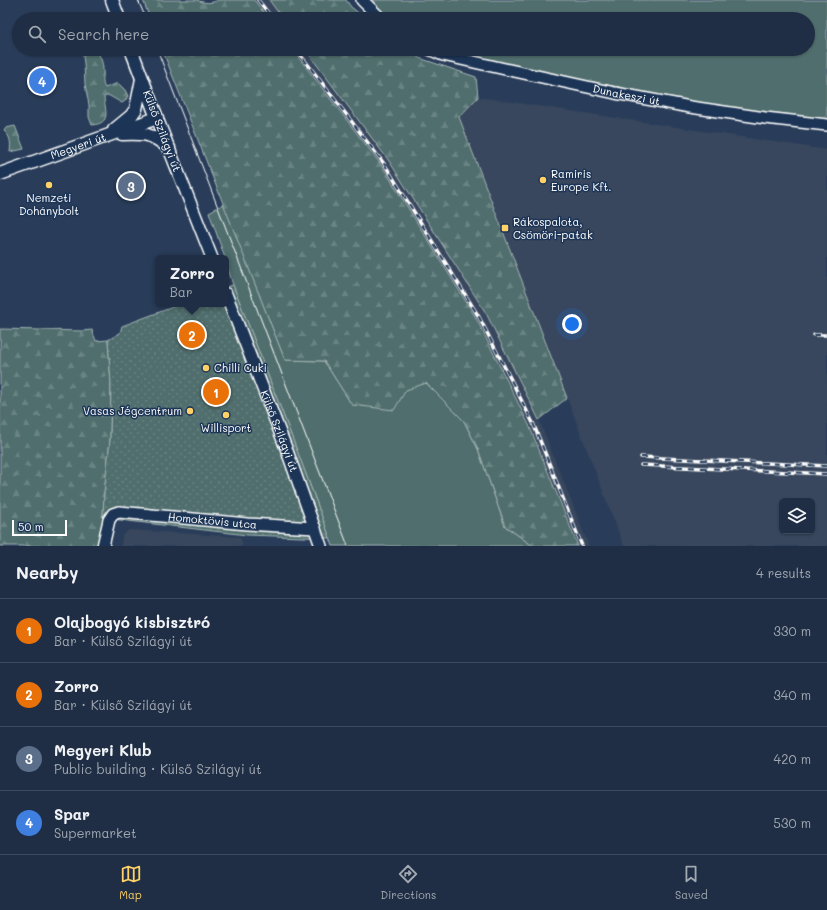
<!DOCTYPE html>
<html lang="en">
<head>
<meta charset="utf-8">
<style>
	body { margin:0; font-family:Mali,sans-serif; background:#27364b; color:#f1f3f6 }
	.controls { position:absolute; right:12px; bottom:12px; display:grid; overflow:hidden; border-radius:6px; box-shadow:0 1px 3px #0004 }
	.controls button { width:36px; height:36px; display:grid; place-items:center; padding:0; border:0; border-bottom:1px solid #3c4a5d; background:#1f2e44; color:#f1f3f6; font:20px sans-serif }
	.scale { position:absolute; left:12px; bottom:10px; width:55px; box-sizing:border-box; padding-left:4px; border:2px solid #fff; border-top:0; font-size:11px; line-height:14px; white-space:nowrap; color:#fff; -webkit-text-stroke:3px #1d3557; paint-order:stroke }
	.you { position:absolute; left:572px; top:324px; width:14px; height:14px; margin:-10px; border:3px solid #fff; border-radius:50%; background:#1a73e8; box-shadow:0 0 0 6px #1a73e833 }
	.badge { display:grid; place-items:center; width:26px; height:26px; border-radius:50%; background:#ffd166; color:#fff; font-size:13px; font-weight:700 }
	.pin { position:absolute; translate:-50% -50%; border:2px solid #fff; box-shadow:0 1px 4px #0006 }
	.popup { position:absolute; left:155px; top:255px; width:74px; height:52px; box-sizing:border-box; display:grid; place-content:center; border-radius:6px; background:#1f2e44; filter:drop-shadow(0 1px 3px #0005); font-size:13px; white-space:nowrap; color:#a1a8b2 }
	.popup b { font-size:15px; color:#f1f3f6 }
	.popup::after { content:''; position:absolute; left:50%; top:100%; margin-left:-8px; border:8px solid transparent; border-top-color:#1f2e44 }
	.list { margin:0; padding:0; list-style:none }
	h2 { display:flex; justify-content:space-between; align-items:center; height:52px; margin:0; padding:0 16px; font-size:17px }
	h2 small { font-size:13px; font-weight:400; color:#a1a8b2 }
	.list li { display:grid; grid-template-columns:26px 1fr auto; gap:12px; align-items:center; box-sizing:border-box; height:64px; padding:0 16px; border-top:1px solid #3c4a5d }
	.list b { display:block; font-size:15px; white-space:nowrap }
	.list p { margin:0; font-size:13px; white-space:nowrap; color:#a1a8b2 }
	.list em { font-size:13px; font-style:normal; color:#a1a8b2 }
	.icon { flex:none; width:22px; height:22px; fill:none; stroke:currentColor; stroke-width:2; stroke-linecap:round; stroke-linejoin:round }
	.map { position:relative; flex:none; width:827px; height:546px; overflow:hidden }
	.search { position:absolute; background:#1f2e44; box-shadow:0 1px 3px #0004; left:12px; right:12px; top:12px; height:44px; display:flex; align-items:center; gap:10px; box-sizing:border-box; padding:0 14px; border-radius:22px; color:#a1a8b2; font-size:15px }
	.sheet { height:308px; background:#1f2e44 }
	nav { display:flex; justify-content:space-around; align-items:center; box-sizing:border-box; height:56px; border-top:1px solid #3c4a5d; background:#1f2e44; font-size:11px; color:#a1a8b2 }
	nav a { display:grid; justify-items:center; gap:2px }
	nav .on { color:#ffd166 }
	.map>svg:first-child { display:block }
	.built { fill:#38475d; fill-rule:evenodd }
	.grass { fill:#4f6e6d; stroke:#a7b6b6 }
	.forest { fill:url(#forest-firs); stroke:#a7b6b6 }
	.park { fill:url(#park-dots); stroke:#a7b6b6 }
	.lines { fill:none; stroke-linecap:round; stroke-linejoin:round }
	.tertiary-casing { stroke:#fff; stroke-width:14 }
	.secondary-casing { stroke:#fff; stroke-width:15 }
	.tertiary { stroke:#1d3557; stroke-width:11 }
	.secondary { stroke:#1d3557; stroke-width:12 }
	.tram { stroke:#fff; stroke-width:1 }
	.rail-casing { stroke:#fff; stroke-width:3.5 }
	.rail { stroke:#1d3557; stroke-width:2; stroke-dasharray:6; stroke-linecap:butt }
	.poi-dot { fill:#ffd166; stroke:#1d3557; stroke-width:1.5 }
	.labels { text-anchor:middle; stroke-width:3; stroke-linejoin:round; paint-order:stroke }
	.street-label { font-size:11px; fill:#fff; stroke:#1d3557 }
	.poi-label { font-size:11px; fill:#fff; stroke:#1d3557; text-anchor:start }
</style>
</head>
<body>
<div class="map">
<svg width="827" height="546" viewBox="0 0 827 546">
	<defs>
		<pattern id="forest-firs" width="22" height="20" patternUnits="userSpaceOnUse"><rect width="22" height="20" fill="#4f6e6d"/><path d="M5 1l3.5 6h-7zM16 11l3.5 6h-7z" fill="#698483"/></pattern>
		<pattern id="park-dots" width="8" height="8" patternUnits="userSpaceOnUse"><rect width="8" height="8" fill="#4f6e6d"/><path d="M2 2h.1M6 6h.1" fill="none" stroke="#698483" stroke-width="1.8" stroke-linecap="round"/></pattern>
	</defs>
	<rect width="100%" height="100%" fill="#293d5a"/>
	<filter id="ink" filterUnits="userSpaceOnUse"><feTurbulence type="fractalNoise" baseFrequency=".025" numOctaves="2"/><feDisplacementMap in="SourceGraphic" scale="8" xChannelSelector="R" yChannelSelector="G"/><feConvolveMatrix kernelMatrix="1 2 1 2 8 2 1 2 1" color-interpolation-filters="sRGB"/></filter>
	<g filter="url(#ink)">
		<g class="built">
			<path d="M 254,0 L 269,0 L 283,19 L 269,19 Z"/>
			<path d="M 292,49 L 305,49 L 389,161 L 486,313 L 539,420 L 589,546 L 578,546 L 529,425 L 476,318 L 382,166 Z"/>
			<path d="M 478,97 L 827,150 L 827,546 L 624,546 L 459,117 ZM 782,501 L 812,501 L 812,531 L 782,531 Z"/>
			<path d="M 129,530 L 240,537 L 243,546 L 121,546 L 122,536 Z"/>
		</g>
		<g class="grass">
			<path d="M 371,0 L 827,0 L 827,120 L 767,114 L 693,102 L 506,65 L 473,57 L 448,49 L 808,49 L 808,19 L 391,19 Z"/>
			<path d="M 224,204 L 285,360 L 324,361 L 352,405 L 426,383 L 464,421 L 478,449 L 505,526 L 533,546 L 333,546 L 296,448 L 233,285 L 226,262 L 226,258 L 225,258 L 209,212 Z"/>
		</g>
		<g class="forest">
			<path d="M 143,0 L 197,0 C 203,3 212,4 218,0 L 254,0 L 269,19 L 150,19 Z"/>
			<path d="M 269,0 L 346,0 L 351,7 L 366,19 L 283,19 Z"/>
			<path d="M 82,49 L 96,49 C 100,56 103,62 103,70 C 104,78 101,81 105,88 L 118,83 L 125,90 L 128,96 L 125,101 L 122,103 L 108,95 L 104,97 C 105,111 112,123 92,125 L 89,117 L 89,105 L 85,84 L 84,63 Z"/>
			<path d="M 162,49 L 292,49 L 382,166 L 476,318 L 529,425 L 578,546 L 533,546 L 505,526 L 478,449 L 464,421 L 426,383 L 406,390 L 394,410 L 352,405 L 324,361 L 285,360 Z"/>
			<path d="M 305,49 L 407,49 L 419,58 L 476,77 L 478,97 L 459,117 L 567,398 L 539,420 L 486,313 L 389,161 Z"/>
			<path d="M 15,126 L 24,149 L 10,152 C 11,143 11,137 4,131 L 6,128 Z"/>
			<path d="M 0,329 L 82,331 L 92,330 L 96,341 L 108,340 L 111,384 L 110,440 L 104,493 L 103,518 L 97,546 L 0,546 Z"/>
		</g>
		<path class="park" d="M 233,285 L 296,448 L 330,538 L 247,535 L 103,518 L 104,493 L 110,440 L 111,384 L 108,340 L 120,333 L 122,326 L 181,304 L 226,304 L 226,287 Z"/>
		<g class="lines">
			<g class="tertiary-casing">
				<g id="tertiary">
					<path d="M 362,0 L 381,19"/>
					<path id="s1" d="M 429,49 L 443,55 L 505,69 L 615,93 L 690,107 L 765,118 L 827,125"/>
					<path d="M 157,118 L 212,258"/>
					<path id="s2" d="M 226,294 L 286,448 L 321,546"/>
					<path id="s3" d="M 103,546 L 109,520 L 113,514 L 119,512 L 247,524 L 315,528"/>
				</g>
			</g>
			<g class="secondary-casing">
				<g id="secondary">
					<path d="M 112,0 L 119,19"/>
					<path d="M 114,130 L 131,116 L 136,109 L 142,79"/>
					<path d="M 122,134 C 145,133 151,133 169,148"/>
					<path id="s4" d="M 0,174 L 157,118 L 131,49"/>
				</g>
			</g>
			<use href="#tertiary" class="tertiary"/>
			<use href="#secondary" class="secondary"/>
			<g class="tram">
				<path d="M 138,0 L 146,19"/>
				<path d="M 157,49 L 348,546"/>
			</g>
			<g class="rail-casing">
				<g id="rail">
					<path d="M 258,0 L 273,19"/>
					<path d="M 296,49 L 385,165 L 479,317 L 533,423 L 582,546"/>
					<path d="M 814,335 L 827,335"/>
					<path d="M 641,457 L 827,466"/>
					<path d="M 641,465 L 827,474"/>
				</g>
			</g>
			<use href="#rail" class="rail"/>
		</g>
	</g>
	<g class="poi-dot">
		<circle cx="543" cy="180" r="4"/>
		<circle cx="49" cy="185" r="4"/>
		<rect x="501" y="224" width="8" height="8" rx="2"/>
		<circle cx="206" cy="368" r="4"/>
		<circle cx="190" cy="411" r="4"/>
		<circle cx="226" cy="415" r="4"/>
	</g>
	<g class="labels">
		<g class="street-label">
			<text dy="4" stroke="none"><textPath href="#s1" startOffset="203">Dunakeszi út</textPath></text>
			<text transform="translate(162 131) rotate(69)" y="4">Külső Szilágyi út</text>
			<text dy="4" stroke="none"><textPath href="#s4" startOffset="83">Megyeri út</textPath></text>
			<text dy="4" stroke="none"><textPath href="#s2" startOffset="147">Külső Szilágyi út</textPath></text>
			<text dy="4" stroke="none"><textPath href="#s3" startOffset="134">Homoktövis utca</textPath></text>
		</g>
		<g class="poi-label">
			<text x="551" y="178">Ramiris<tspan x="551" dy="13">Europe Kft.</tspan></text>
			<text x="49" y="202" text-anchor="middle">Nemzeti<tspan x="49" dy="13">Dohánybolt</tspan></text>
			<text x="513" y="226">Rákospalota,<tspan x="513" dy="13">Csömöri-patak</tspan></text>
			<text x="214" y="372">Chilli Cuki</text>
			<text x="182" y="415" text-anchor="end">Vasas Jégcentrum</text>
			<text x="226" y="432" text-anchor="middle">Willisport</text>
		</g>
	</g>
</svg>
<div class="controls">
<button><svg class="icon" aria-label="layers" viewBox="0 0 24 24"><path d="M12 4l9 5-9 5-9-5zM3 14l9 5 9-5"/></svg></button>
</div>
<div class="scale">50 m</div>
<div class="you"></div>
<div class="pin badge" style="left:216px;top:392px;background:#e8710a">1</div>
<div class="pin badge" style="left:192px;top:335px;background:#e8710a">2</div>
<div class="popup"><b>Zorro</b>Bar</div>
<div class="pin badge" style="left:131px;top:186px;background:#5c6f8a">3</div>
<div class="pin badge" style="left:42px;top:81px;background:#3f7fe0">4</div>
<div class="search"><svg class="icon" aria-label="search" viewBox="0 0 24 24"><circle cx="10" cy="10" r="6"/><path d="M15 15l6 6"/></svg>Search here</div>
</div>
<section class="sheet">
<h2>Nearby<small>4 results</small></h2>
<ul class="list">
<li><span class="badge" style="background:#e8710a">1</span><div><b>Olajbogyó kisbisztró</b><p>Bar · Külső Szilágyi út</p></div><em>330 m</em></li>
<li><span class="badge" style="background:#e8710a">2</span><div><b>Zorro</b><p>Bar · Külső Szilágyi út</p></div><em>340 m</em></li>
<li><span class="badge" style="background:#5c6f8a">3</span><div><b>Megyeri Klub</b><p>Public building · Külső Szilágyi út</p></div><em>420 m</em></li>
<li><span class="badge" style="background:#3f7fe0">4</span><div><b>Spar</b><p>Supermarket</p></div><em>530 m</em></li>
</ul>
</section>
<nav>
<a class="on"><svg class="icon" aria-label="map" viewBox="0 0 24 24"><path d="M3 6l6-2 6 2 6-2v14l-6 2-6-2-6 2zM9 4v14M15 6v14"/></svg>Map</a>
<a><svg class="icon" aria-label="directions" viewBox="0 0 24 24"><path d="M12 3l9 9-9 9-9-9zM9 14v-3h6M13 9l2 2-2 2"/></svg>Directions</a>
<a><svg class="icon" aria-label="saved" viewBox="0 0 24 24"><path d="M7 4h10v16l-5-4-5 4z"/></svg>Saved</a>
</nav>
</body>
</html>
